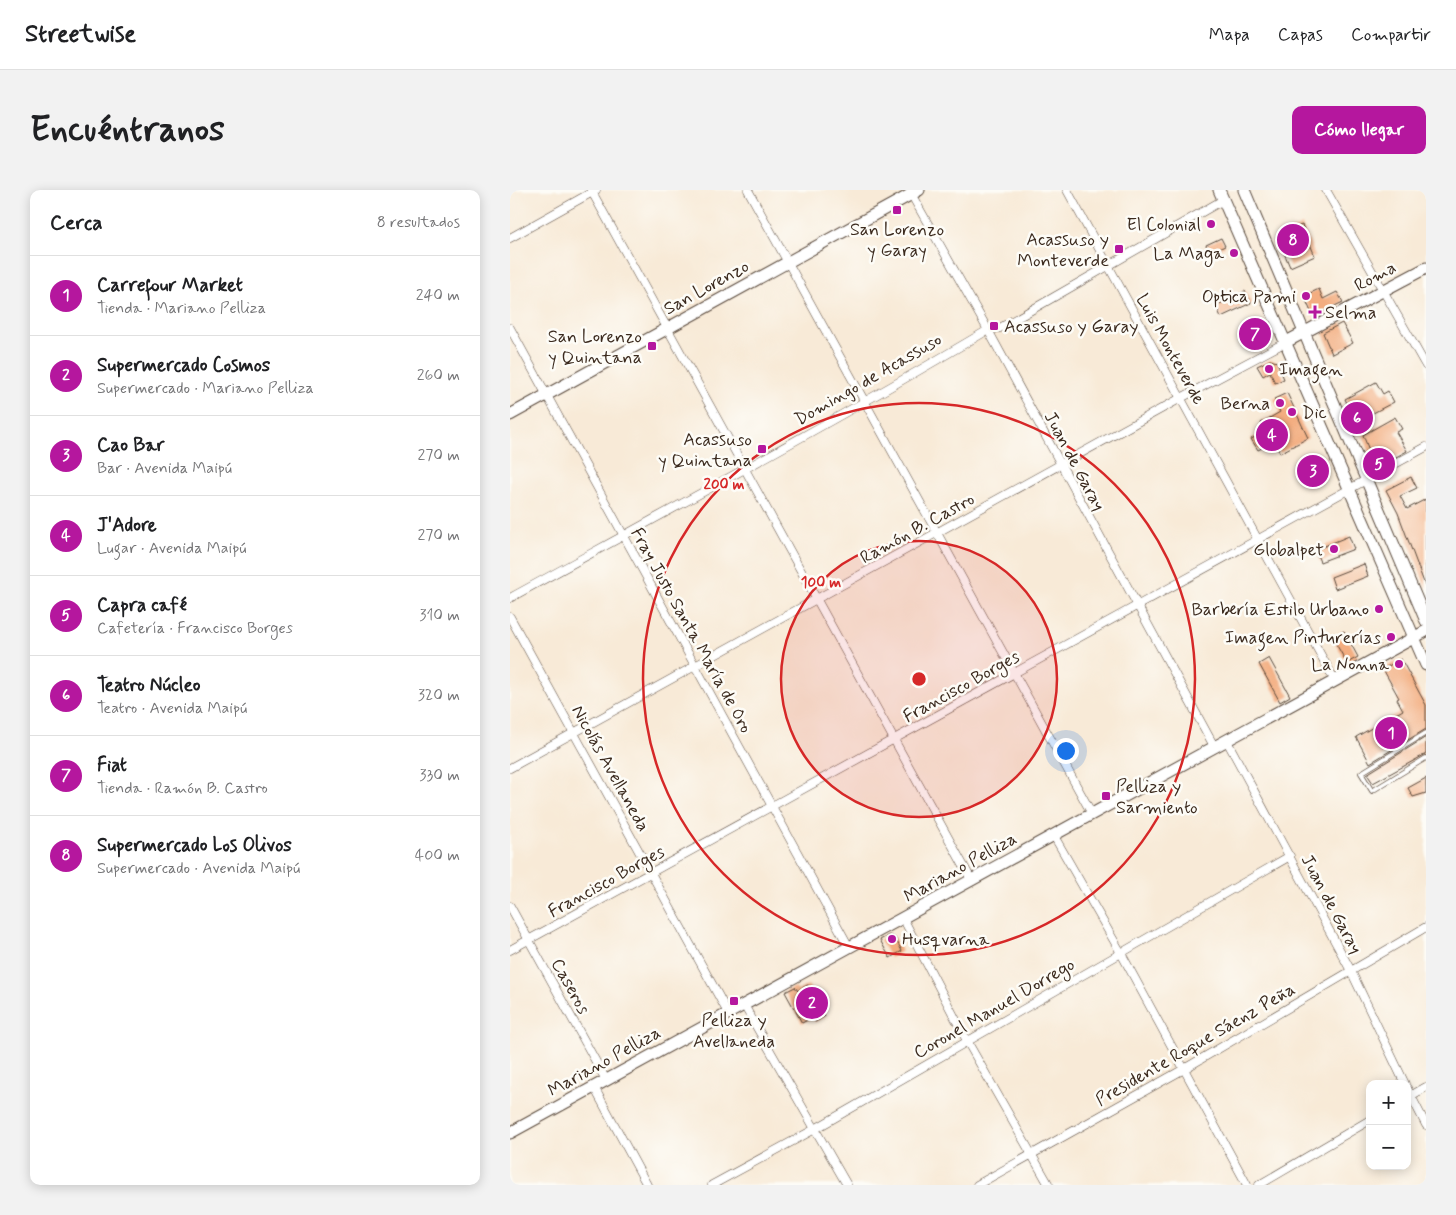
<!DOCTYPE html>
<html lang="es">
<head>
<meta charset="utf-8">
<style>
	body { margin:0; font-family:Mynerve,sans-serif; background:#f2f2f2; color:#202124 }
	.controls { position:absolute; right:15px; bottom:15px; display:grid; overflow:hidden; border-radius:10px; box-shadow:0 2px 12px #0003 }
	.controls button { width:45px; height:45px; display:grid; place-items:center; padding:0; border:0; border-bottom:1px solid #e0e0e0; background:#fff; color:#202124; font:25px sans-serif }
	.you { position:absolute; left:555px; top:560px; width:18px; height:18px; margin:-12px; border:4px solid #fff; border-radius:50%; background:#1a73e8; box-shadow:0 0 0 8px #1a73e833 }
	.badge { display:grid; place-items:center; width:32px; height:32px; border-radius:50%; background:#b5179e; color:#fff; font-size:16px; font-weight:700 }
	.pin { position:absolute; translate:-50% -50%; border:2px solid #fff; box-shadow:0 1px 5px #0006 }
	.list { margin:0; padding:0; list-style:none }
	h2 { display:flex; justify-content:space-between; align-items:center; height:65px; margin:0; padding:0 20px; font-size:21px }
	h2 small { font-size:16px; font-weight:400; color:#757577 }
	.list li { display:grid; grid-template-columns:32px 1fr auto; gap:15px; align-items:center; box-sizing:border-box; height:80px; padding:0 20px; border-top:1px solid #e0e0e0 }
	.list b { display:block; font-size:19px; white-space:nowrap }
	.list p { margin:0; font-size:16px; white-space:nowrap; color:#757577 }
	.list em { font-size:16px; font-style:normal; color:#757577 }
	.map { position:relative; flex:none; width:916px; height:995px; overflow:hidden; border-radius:10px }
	header { display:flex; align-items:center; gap:30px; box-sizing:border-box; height:70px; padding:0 25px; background:#fff; border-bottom:1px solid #e0e0e0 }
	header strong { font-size:24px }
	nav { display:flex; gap:28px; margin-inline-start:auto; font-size:18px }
	.intro { display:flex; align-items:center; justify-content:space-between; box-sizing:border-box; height:120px; padding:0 30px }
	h1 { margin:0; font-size:35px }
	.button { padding:12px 22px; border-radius:10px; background:#b5179e; color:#fff; font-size:18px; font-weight:700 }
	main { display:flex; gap:30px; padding:0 30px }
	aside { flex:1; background:#fff; border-radius:10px; box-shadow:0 2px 12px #0003 }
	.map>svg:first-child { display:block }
	.building { fill:#f3ad80 }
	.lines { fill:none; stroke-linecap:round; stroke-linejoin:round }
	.lane-casing { stroke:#57473a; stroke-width:5.5 }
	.street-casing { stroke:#57473a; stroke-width:9 }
	.secondary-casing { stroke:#57473a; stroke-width:13 }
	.lane { stroke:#fff; stroke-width:4 }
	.street { stroke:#fff; stroke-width:8 }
	.secondary { stroke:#fff; stroke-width:11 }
	.ring { fill:none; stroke:#d62828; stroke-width:2.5 }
	.poi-dot { fill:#b5179e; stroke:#fdfcf7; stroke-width:2 }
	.labels { text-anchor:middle; stroke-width:5; stroke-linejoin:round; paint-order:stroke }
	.poi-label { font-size:18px; fill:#3b2a1e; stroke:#fdfcf7; text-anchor:end }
	.street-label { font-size:18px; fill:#3b2a1e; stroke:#fdfcf7 }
	.centre { fill:#d62828; stroke:#fdfcf7; stroke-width:2.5 }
	.ring-label { font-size:15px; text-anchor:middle; font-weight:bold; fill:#d62828; stroke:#fdfcf7; stroke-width:5; stroke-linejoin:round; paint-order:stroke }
</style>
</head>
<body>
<header>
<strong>Streetwise</strong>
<nav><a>Mapa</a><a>Capas</a><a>Compartir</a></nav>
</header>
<div class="intro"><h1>Encuéntranos</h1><a class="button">Cómo llegar</a></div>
<main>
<aside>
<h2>Cerca<small>8 resultados</small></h2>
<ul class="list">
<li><span class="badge">1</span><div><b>Carrefour Market</b><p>Tienda · Mariano Pelliza</p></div><em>240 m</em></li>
<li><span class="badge">2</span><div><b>Supermercado Cosmos</b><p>Supermercado · Mariano Pelliza</p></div><em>260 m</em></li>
<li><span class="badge">3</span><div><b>Cao Bar</b><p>Bar · Avenida Maipú</p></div><em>270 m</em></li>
<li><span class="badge">4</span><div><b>J'Adore</b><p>Lugar · Avenida Maipú</p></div><em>270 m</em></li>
<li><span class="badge">5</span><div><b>Capra café</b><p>Cafetería · Francisco Borges</p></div><em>310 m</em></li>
<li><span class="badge">6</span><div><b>Teatro Núcleo</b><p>Teatro · Avenida Maipú</p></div><em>320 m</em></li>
<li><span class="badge">7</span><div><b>Fiat</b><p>Tienda · Ramón B. Castro</p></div><em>330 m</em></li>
<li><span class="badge">8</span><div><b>Supermercado Los Olivos</b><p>Supermercado · Avenida Maipú</p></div><em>400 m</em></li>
</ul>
</aside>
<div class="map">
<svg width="916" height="995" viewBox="0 0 916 995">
	<rect width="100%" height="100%" fill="#fdfcf7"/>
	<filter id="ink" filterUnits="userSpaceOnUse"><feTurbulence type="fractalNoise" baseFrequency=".02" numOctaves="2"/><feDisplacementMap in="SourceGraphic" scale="10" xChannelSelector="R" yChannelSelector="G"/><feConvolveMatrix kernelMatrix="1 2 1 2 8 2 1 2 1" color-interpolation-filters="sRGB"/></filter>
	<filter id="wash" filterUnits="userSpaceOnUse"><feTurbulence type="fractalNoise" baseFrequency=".0096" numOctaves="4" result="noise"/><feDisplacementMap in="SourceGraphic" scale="20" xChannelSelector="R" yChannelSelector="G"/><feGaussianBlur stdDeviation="1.12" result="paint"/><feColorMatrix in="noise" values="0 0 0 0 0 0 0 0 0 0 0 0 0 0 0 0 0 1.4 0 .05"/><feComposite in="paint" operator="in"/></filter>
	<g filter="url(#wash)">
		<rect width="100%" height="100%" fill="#f8ead7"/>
		<g id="blocks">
			<g class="building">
				<path d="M 792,35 L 805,66 L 780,77 L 767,46 Z"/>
				<path d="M 711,48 L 715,56 L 700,63 L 696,55 Z"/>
				<path d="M 809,99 L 813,109 L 827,102 L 833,112 L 806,125 L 802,124 L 794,106 Z"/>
				<path d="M 735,101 L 741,113 L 711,127 L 706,116 Z"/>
				<path d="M 749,133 L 756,148 L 754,153 L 744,158 L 735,140 Z"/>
				<path d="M 832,133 L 843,153 L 822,164 L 813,143 Z"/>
				<path d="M 760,170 L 767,172 L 774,189 L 765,193 L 760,182 L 753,186 L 747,176 Z"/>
				<path d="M 866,192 L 873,204 L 878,201 L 884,212 L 846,232 L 835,209 Z"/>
				<path d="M 777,203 L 798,248 L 770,263 L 764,252 L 748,260 L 741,249 L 756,242 L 751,233 L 770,222 L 764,209 Z"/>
				<path d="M 885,227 L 892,239 L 886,242 L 897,261 L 866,278 L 853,245 Z"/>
				<path d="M 808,272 L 813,282 L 798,290 L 793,280 Z"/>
				<path d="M 901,287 L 907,298 L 890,306 L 897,319 L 916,309 L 916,398 L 888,323 L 876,300 Z"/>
				<path d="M 839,346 L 844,359 L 810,372 L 805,360 Z"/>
				<path d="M 854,374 L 858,386 L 825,399 L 821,387 Z"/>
				<path d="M 834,441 L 848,467 L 837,473 L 822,447 Z"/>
				<path d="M 759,468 L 780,506 L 770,512 L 749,474 Z"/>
				<path d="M 891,469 L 916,515 L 916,539 L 860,573 L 846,547 L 893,520 L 887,509 L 889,508 L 873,479 Z"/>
				<path d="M 916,547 L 916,564 L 863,593 L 857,584 Z"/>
				<path d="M 916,588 L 916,603 L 903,607 L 898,598 Z"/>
				<path d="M 379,745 L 385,748 L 392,761 L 380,768 L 370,750 Z"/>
				<path d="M 298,795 L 315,826 L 305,832 L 303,827 L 292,833 L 275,802 L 285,797 L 288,801 Z"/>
			</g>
		</g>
	</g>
	<g filter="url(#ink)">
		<use href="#blocks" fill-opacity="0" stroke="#57473a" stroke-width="1"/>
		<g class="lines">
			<g class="lane-casing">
				<path id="lane" d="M 916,543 L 851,583 L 862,601 L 916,568"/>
			</g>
			<g class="street-casing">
				<g id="street">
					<path d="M 81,0 L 462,691"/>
					<path d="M 238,0 L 582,624"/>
					<path d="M 557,0 L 825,491"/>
					<path d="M 816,0 L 916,176"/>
					<path d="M 400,2 L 478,140 L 705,558"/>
					<path d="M 0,48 L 86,0"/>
					<path d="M 0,138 L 339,757"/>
					<path d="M 0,408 C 160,320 321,233 478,140 L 490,138 L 713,10"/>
					<path d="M 0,427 L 218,823"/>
					<path d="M 717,551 L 841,781 L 895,894"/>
					<path d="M 0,578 L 671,208 L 776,152"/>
					<path d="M 544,646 L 611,763 L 737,995"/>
					<path d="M 0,716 L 96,890"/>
					<path d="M 393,728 L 457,851 L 539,995"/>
					<path d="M 0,760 L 916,257"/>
					<path d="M 234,815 L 337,995"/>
					<path d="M 84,897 L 137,995"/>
					<path d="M 897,898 L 916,935"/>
					<path d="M 897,908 L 916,897"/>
					<path d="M 202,995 L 305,939 L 780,666"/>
					<path d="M 467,995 L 674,879 L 916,737"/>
					<path d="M 749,995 L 860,930"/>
				</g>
			</g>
			<g class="secondary-casing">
				<g id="secondary">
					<path d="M 709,0 L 916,475"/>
					<path d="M 734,0 L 916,431"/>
					<path d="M 776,152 L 916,78"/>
					<path d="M 0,225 L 409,0"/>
					<path d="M 0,943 L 916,441"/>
				</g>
			</g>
			<use href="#lane" class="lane"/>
			<use href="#street" class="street"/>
			<use href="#secondary" class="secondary"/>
		</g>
	</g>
	<circle cx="409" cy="489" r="138" fill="#d62828" fill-opacity=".12"/>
	<g class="ring">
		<circle cx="409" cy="489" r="138"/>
		<circle cx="409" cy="489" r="276"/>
	</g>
	<g class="poi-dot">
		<rect x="382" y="15" width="10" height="10" rx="2.5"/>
		<circle cx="701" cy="34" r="5"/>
		<rect x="604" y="54" width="10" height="10" rx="2.5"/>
		<circle cx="724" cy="63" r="5"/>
		<circle cx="796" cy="106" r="5"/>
		<path d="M802.5 114.5h5v5h5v5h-5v5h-5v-5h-5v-5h5z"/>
		<rect x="479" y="131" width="10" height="10" rx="2.5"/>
		<rect x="137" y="151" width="10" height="10" rx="2.5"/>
		<circle cx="759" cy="179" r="5"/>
		<circle cx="770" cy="213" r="5"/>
		<circle cx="782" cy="222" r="5"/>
		<rect x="247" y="254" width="10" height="10" rx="2.5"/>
		<circle cx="824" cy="359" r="5"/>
		<circle cx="869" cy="419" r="5"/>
		<circle cx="881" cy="447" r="5"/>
		<circle cx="889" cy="474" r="5"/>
		<rect x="591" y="601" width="10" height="10" rx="2.5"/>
		<circle cx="382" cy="749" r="5"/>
		<rect x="219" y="806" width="10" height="10" rx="2.5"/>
	</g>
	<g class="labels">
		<g class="poi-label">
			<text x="691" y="40">El Colonial</text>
			<text x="387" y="45" text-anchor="middle">San Lorenzo<tspan x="387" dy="21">y Garay</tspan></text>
			<text x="599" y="55">Acassuso y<tspan x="599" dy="21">Monteverde</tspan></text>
			<text x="714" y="69">La Maga</text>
			<text x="786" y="112">Optica Pami</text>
			<text x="815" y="128" text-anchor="start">Selma</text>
			<text x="494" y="142" text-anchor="start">Acassuso y Garay</text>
			<text x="132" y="152">San Lorenzo<tspan x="132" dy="21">y Quintana</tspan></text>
			<text x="769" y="185" text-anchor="start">Imagen</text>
			<text x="760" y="219">Berna</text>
			<text x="792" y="228" text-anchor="start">Dic</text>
			<text x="242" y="255">Acassuso<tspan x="242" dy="21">y Quintana</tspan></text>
			<text x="814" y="365">Globalpet</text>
			<text x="859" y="425">Barbería Estilo Urbano</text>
			<text x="871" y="453">Imagen Pinturerías</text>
			<text x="879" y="480">La Nonna</text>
			<text x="606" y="602" text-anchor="start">Pelliza y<tspan x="606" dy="21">Sarmiento</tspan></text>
			<text x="392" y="755" text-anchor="start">Husqvarna</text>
			<text x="224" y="836" text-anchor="middle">Pelliza y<tspan x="224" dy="21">Avellaneda</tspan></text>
		</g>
		<g class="street-label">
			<text transform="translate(865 86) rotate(-28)" y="6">Roma</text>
			<text transform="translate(196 97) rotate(-29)" y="6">San Lorenzo</text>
			<text transform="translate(661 159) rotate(61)" y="6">Luis Monteverde</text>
			<text transform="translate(358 189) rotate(-30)" y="6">Domingo de Acassuso</text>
			<text transform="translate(565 271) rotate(62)" y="6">Juan de Garay</text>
			<text transform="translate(407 338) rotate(-29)" y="6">Ramón B. Castro</text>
			<text transform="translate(182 440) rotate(61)" y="6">Fray Justo Santa María de Oro</text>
			<text transform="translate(451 496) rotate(-29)" y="6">Francisco Borges</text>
			<text transform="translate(101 578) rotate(61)" y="6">Nicolás Avellaneda</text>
			<text transform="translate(450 677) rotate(-29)" y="6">Mariano Pelliza</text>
			<text transform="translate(96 691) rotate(-29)" y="6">Francisco Borges</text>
			<text transform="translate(822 714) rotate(62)" y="6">Juan de Garay</text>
			<text transform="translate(61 796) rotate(61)" y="6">Caseros</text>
			<text transform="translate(484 818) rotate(-30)" y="6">Coronel Manuel Dorrego</text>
			<text transform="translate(685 854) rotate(-30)" y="6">Presidente Roque Sáenz Peña</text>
			<text transform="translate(94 871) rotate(-29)" y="6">Mariano Pelliza</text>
		</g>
	</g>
	<circle cx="409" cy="489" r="8" class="centre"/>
	<g class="ring-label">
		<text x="214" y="299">200 m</text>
		<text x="311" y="397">100 m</text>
	</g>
</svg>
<div class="controls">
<button>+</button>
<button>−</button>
</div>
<div class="you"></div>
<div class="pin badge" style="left:881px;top:543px">1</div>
<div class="pin badge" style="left:302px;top:813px">2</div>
<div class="pin badge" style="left:803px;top:281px">3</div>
<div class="pin badge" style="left:762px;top:245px">4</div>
<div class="pin badge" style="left:869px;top:274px">5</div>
<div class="pin badge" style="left:847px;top:228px">6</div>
<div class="pin badge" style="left:745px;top:144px">7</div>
<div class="pin badge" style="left:783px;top:50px">8</div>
</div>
</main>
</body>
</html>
